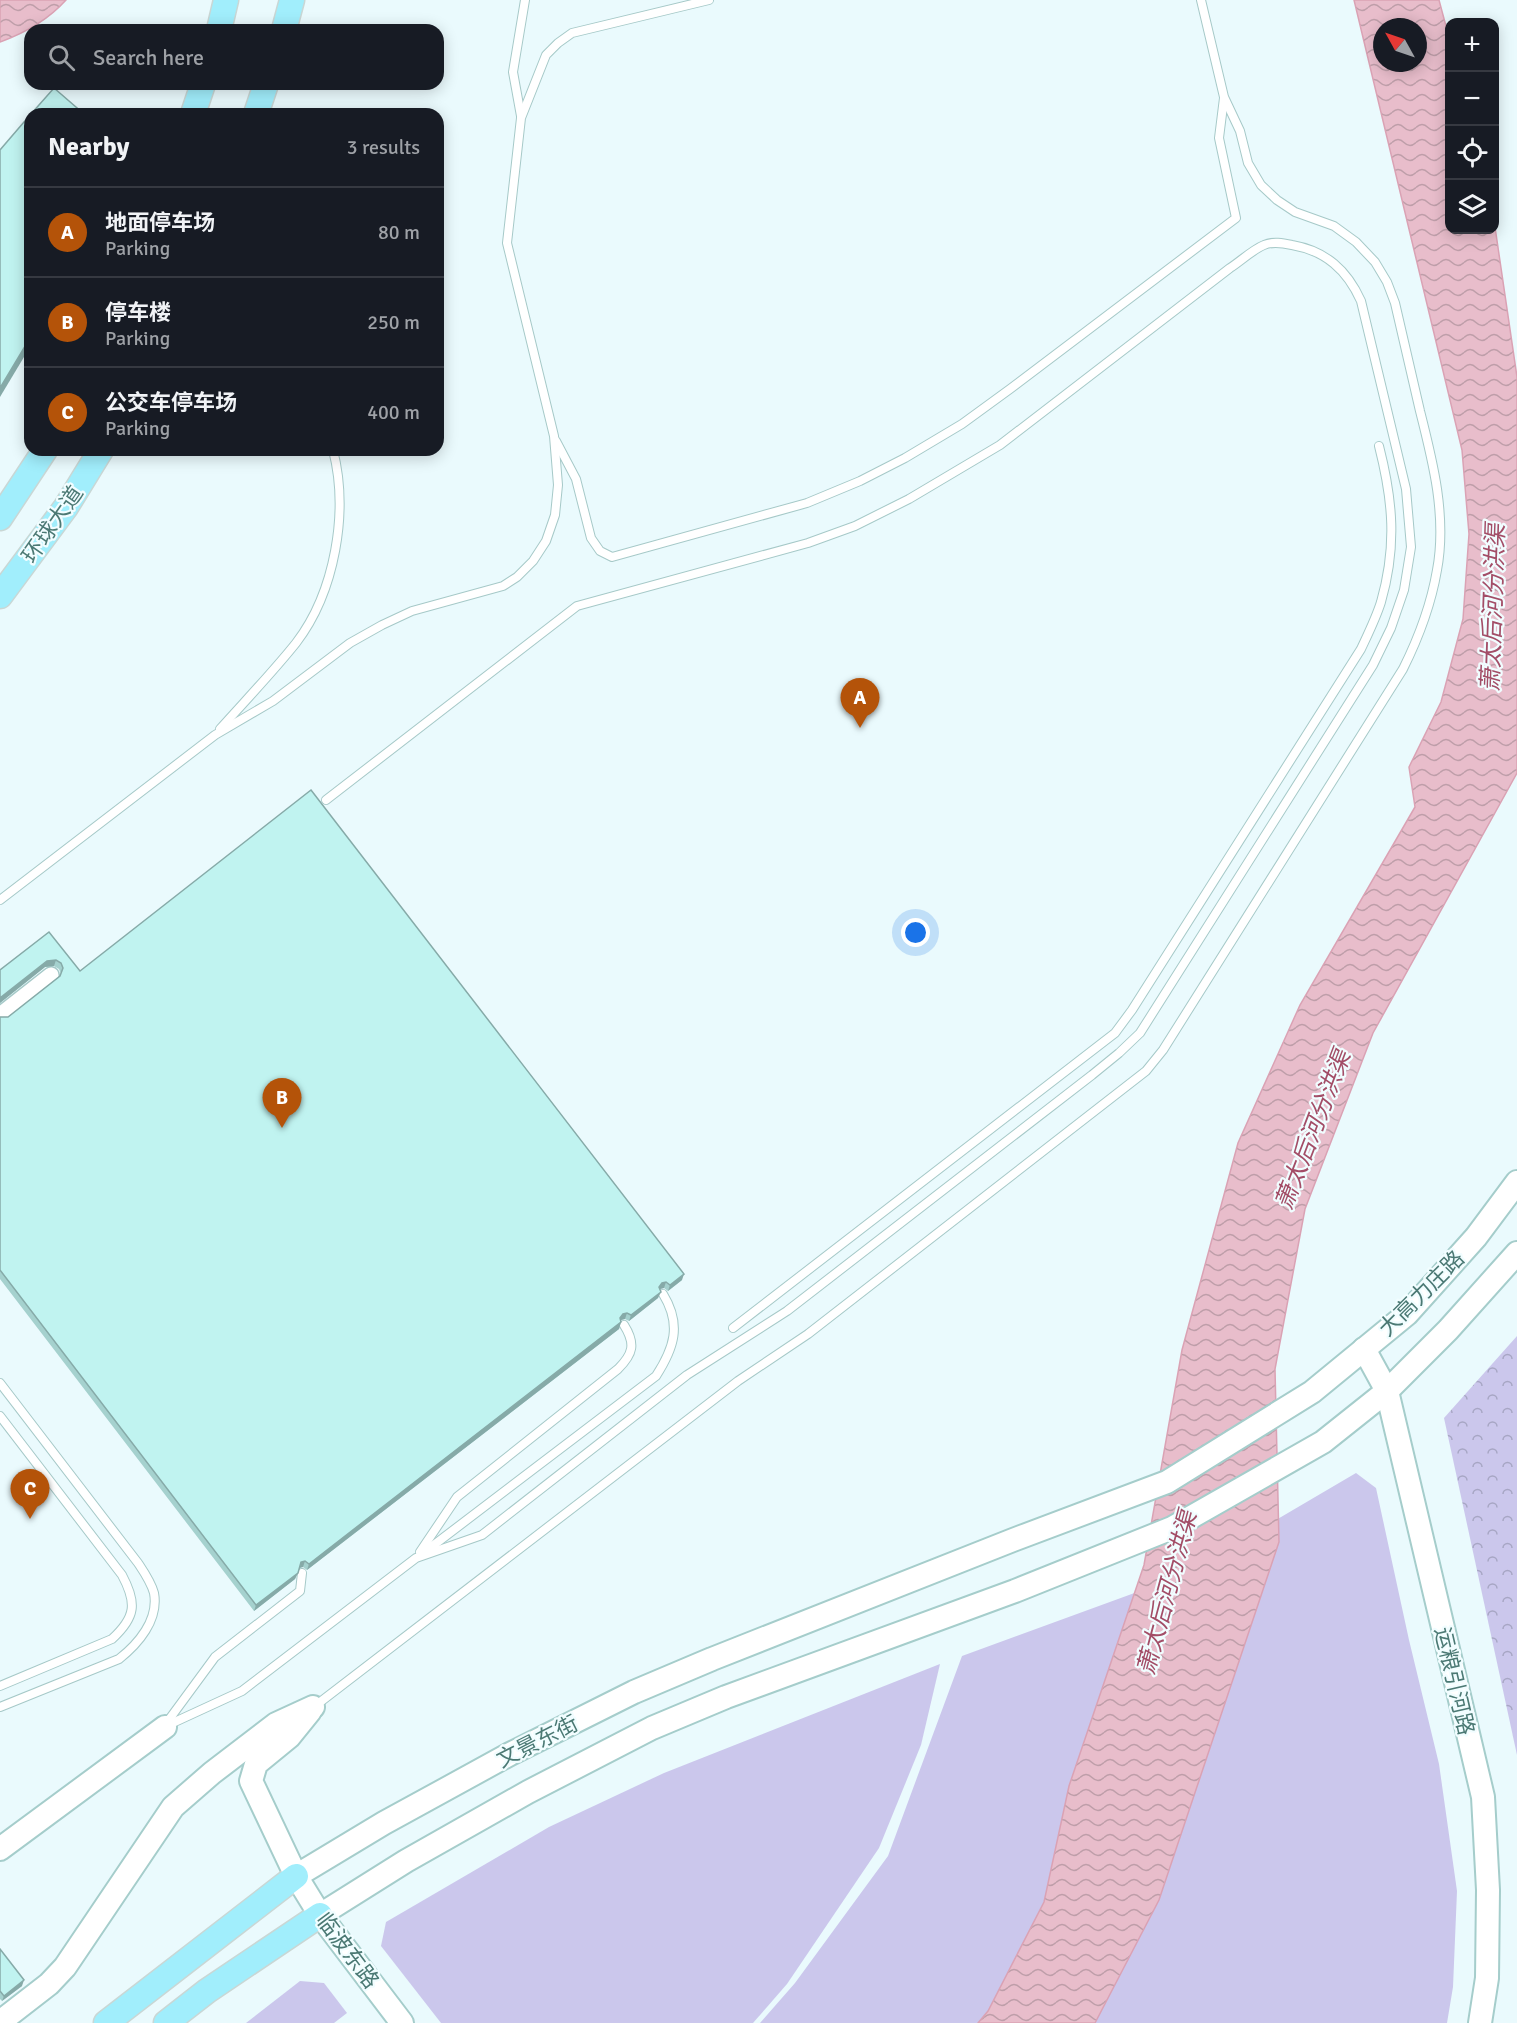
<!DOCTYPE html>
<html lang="en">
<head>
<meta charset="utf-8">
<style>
	body { margin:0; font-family:Signika,"Noto Sans SC",sans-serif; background:#242831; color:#f1f3f6 }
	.controls { position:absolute; right:18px; top:18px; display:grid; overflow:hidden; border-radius:12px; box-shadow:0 3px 15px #0003 }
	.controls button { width:54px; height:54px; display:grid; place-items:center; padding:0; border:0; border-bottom:2px solid #363941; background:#171b24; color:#f1f3f6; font:30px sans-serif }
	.compass { position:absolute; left:1373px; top:18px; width:54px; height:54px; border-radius:50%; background:#171b24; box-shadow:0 3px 15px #0003; rotate:310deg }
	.you { position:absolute; left:916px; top:933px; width:21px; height:21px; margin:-15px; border:4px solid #fff; border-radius:50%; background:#1a73e8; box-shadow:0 0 0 9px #1a73e833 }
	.badge { display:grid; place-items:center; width:39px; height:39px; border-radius:50%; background:#b45309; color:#fff; font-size:20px; font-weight:700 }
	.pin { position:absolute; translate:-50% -50px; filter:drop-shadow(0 2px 3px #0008) }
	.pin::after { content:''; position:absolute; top:32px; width:21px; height:18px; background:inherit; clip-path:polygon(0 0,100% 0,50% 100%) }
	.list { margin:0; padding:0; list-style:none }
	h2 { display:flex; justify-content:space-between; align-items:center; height:78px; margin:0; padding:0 24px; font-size:26px }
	h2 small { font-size:20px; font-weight:400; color:#9ea1a6 }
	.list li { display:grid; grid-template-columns:39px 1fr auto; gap:18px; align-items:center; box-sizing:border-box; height:90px; padding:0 24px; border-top:2px solid #363941 }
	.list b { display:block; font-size:22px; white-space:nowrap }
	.list p { margin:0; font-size:20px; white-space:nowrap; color:#9ea1a6 }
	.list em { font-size:20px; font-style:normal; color:#9ea1a6 }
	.icon { flex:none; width:33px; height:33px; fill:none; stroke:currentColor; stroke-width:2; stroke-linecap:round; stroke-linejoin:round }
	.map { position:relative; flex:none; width:1517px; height:2023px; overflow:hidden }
	.search { position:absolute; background:#171b24; box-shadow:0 3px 15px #0003; left:24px; top:24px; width:420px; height:66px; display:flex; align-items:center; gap:15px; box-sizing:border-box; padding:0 21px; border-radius:18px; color:#9ea1a6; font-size:22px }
	.panel { position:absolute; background:#171b24; box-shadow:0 3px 15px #0003; left:24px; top:108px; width:420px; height:348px; border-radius:18px }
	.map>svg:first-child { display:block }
	.forest { fill:url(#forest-crowns) }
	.park { fill:#cbc7ec }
	.water { fill:url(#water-waves); stroke:#daa2b4; stroke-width:1.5; fill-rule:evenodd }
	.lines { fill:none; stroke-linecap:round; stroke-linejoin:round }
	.lane-casing { stroke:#a6c9c8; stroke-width:10 }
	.street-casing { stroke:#a6c9c8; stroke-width:18 }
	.secondary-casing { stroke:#a5cdcb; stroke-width:26 }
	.primary-casing { stroke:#c9d7d5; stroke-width:27 }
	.lane { stroke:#fff; stroke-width:8 }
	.street { stroke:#fff; stroke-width:15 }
	.secondary { stroke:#fff; stroke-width:22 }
	.primary { stroke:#a1eefc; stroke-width:24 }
	.wall { fill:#a5d1ce }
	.shaded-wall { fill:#86aaa8 }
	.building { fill:#c0f3f0; stroke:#86aaa8; stroke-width:1.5 }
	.labels { text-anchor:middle; stroke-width:4.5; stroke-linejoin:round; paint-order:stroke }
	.street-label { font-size:22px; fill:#4b7974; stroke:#f1fdff }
	.water-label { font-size:24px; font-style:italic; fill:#a34d67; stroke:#f1fdff }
</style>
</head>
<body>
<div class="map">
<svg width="1517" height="2023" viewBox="0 0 1517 2023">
	<defs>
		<pattern id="forest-crowns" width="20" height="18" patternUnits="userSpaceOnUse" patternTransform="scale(1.5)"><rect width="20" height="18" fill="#cbc7ec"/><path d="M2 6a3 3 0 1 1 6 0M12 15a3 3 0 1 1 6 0" fill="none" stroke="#a7a6c4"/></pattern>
		<pattern id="water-waves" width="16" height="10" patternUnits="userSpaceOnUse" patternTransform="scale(1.5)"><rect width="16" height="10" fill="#e8bdcb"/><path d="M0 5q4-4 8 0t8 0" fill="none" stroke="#be9ea9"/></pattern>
	</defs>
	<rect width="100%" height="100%" fill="#eafafd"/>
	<path class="forest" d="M 1517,1336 L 1517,1755 L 1444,1418 Z"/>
	<g class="park">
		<path d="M 1356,1473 L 1376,1488 L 1409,1640 L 1439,1764 L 1457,1891 L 1453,1987 L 1447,2023 L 760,2023 L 795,1983 L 888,1856 L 962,1656 L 1181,1576 Z"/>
		<path d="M 940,1664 L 921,1745 L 879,1848 L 787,1984 L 753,2023 L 441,2023 L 381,1946 L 386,1922 L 549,1827 L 664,1773 Z"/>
		<path d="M 300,1981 L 324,1983 L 347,2013 L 334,2023 L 246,2023 Z"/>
	</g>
	<g class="water">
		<path d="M 0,0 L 66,0 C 48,20 25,33 0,42 Z"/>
		<path d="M 1354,0 L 1439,0 L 1450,41 L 1450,230 L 1494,230 L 1495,227 L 1517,377 L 1517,773 L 1373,1033 L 1305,1209 L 1275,1369 L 1279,1542 L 1159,1900 L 1095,2023 L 978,2023 L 988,2011 L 1044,1902 L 1069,1786 L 1144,1565 L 1182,1350 L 1238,1143 L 1300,1005 L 1415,807 L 1409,767 L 1441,702 L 1463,619 L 1469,534 L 1462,450 ZM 1382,27 L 1418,27 L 1418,63 L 1382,63 Z"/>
	</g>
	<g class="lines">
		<g class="lane-casing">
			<g id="lane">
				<path d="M 521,116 L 513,72 L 525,0"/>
				<path d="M 556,441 L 576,479 L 591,538 L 600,551 L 612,557 L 807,503 L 860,481 L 905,458 L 962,424 L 1010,389 L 1236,218 L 1219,138 L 1224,98"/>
				<path d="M 220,729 C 245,701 272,673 296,643 C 335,592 349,512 333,450"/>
				<path d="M 0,900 L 215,735 L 273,701 L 350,643 L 382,625 L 412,611 L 503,586 L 517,577 L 533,561 L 546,541 L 555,515 L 558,485 L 554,436 L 507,243 L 521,118 L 546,55 L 558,43 L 572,33 L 709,0"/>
				<path d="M 733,1328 L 1115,1033 L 1132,1010 L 1361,649 C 1368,634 1376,618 1381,602 C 1397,546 1393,501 1379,446"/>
				<path d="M 0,1383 L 138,1563 C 144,1572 151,1582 154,1593 C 159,1620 138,1644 119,1659 L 0,1707"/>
				<path d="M 0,1416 L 122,1575 C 137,1603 136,1617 112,1639 L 0,1686"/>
				<path d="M 420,1552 L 457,1497 L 618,1369 C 633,1354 636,1344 624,1325"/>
				<path d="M 422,1554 L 656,1376 C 674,1348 682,1325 663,1294"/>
				<path d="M 315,1706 L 738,1381 L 808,1334 L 1146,1071 L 1163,1050 L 1403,669 C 1419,637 1431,605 1437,570 C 1447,517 1433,462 1420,411 C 1412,375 1403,339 1395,303 L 1387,282 L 1375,262 L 1356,242 L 1334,226 L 1295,212 L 1277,200 L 1261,185 L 1248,163 L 1240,131 L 1224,97 L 1201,0"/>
				<path d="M 165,1725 L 215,1657 L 300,1591 L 302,1573"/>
				<path d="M 166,1726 L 242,1691 L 416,1558 L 482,1535 L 687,1375 L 787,1311 L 1092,1075 L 1119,1053 L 1140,1033 L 1373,665 L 1391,628 L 1404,590 L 1411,547 L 1406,489 L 1361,301 C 1347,270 1326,251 1292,245 C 1283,243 1273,241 1264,245 C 1252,250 1241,261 1230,268 L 1000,445 L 909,499 L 855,526 L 808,543 L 577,606 L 326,800"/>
			</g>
		</g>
		<g class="street-casing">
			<path id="street" d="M 0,1015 L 51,975"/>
		</g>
		<g class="secondary-casing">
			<g id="secondary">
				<path d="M 1364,1349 L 1387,1391 L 1483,1797 L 1488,1890 L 1487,1978 L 1480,2023"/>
				<path d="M 310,1711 L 289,1737 L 256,1764 L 251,1781 L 296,1876 L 320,1915 L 402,2023"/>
				<path d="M 0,1849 L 165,1727"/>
				<path d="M 296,1876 L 384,1823 L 510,1754 L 634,1692 L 712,1659 L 1013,1540 L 1167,1482 L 1312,1392 L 1407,1314 L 1476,1237 L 1517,1182"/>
				<path d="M 320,1915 L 406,1861 L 528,1792 L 652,1728 L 726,1697 L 1015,1591 L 1172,1528 L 1323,1442 L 1387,1391 L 1448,1330 L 1517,1253"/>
				<path d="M 0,2022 L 49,1984 L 65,1967 L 173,1807 L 212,1773 L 276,1724 L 313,1707"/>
			</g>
		</g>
		<g class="primary-casing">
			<g id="primary">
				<path d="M 219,30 L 226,0"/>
				<path d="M 284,30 L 292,0"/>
				<path d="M 193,114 L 203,84"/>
				<path d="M 256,114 L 266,84"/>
				<path d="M 0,518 L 45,450"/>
				<path d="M 0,596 L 66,507 L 101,450"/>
				<path d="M 106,2023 L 296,1876"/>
				<path d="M 166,2023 L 207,1991 L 320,1915"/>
			</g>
		</g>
		<use href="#lane" class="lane"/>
		<use href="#street" class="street"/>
		<use href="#secondary" class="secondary"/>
		<use href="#primary" class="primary"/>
	</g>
	<g class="wall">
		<path d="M 49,932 L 80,971 L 682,1280 L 668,1291 L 664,1288 L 660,1289 L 658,1298 L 629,1321 L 625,1319 L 621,1320 L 621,1322 L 619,1329 L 307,1570 L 303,1567 L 299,1568 L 295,1579 L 254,1611 L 0,1279 L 0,1017 L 8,1017 L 60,976 L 61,974 L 59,969 L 54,966 L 45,967 L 0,1003 L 0,970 Z"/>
		<path d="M 0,1949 L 22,1986 L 2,2001 L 0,1999 Z"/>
	</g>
	<g class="shaded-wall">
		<path d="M 30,338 L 30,347 L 0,397 L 0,388 Z"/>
		<path d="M 56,960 L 54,966 L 45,967 L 0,1003 L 0,998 L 47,961 Z"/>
		<path d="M 684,1274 L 682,1280 L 668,1291 L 670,1285 Z"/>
		<path d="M 666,1282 L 664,1288 L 660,1289 L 659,1287 L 662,1283 Z"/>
		<path d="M 661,1292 L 658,1298 L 629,1321 L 631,1315 Z"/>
		<path d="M 627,1313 L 625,1319 L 621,1320 L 620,1318 L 623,1314 Z"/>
		<path d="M 621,1322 L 619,1329 L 307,1570 L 309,1564 Z"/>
		<path d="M 305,1561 L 303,1567 L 299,1568 L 301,1562 Z"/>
		<path d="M 298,1573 L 295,1579 L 254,1611 L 256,1605 Z"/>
		<path d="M 24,1980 L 22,1986 L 2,2001 L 4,1996 Z"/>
	</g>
	<g class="building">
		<path d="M 54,88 L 84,114 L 31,114 Z"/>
		<path d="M 30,115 L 30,338 L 0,388 L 0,150 Z"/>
		<path d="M 311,790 L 684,1274 L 670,1285 L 666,1282 L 662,1283 L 659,1287 L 661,1292 L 631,1315 L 627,1313 L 623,1314 L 620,1318 L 621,1322 L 309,1564 L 305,1561 L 301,1562 L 298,1573 L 256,1605 L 0,1270 L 0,1017 L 8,1017 L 60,976 L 63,968 L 61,963 L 56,960 L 47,961 L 0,998 L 0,970 L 49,932 L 80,971 Z"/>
		<path d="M 0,1949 L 24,1980 L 4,1996 L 0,1991 Z"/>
	</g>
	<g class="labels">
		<g class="street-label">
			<text transform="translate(52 524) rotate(-55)" y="8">环球大道</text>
			<text transform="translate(1421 1293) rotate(-45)" y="8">大高力庄路</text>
			<text transform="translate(1455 1681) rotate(77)" y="8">运粮引河路</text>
			<text transform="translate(537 1741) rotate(-27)" y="8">文景东街</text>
			<text transform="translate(348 1950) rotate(53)" y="8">临波东路</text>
		</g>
		<g class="water-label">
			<text transform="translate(1493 608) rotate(-88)" y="8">萧太后河分洪渠</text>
			<text transform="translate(1313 1130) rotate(-69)" y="8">萧太后河分洪渠</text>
			<text transform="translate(1167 1593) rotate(-75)" y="8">萧太后河分洪渠</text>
		</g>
	</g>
</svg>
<div class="controls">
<button>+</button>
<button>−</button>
<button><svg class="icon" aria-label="locate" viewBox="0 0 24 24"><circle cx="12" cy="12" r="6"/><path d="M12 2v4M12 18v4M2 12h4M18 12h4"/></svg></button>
<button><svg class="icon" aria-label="layers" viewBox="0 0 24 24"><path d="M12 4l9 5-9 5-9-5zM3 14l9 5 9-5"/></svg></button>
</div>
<svg class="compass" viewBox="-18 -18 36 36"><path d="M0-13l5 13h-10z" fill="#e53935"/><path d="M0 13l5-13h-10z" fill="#9ea1a6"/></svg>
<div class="you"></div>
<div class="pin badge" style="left:860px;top:728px">A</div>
<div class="pin badge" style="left:282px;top:1128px">B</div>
<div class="pin badge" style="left:30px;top:1519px">C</div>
<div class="search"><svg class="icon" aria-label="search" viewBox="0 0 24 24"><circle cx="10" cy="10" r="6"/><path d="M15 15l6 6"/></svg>Search here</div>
<section class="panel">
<h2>Nearby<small>3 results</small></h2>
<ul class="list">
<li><span class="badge">A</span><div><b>地面停车场</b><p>Parking</p></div><em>80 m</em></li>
<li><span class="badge">B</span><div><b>停车楼</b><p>Parking</p></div><em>250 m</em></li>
<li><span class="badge">C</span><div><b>公交车停车场</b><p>Parking</p></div><em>400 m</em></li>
</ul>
</section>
</div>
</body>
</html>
